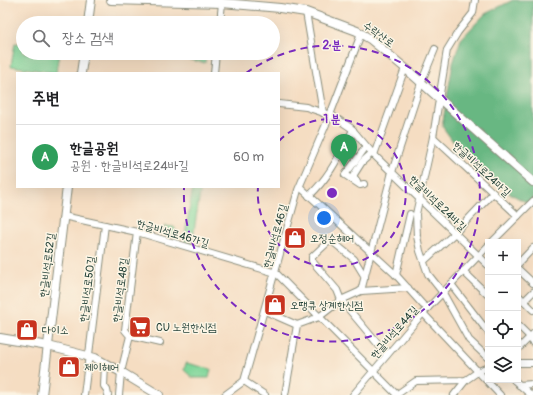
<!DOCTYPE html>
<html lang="ko">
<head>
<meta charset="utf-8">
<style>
	body { margin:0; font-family:Pangolin,"Poor Story",sans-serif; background:#f2f2f2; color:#202124 }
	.controls { position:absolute; right:12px; bottom:12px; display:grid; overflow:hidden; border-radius:0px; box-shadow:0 4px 16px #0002 }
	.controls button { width:36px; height:36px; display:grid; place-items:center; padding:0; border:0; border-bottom:1px solid #e0e0e0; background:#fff; color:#202124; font:20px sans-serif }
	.you { position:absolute; left:324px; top:218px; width:14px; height:14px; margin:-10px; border:3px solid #fff; border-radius:50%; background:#1a73e8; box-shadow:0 0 0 6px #1a73e833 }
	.badge { display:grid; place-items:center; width:26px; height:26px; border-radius:50%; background:#db2777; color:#fff; font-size:13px; font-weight:700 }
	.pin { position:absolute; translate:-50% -33px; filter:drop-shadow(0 1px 2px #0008) }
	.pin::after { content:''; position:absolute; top:21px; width:14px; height:12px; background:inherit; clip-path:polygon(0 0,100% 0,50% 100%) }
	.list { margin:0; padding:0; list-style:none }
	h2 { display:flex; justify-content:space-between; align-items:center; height:52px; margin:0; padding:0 16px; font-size:17px }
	h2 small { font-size:13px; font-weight:400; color:#757577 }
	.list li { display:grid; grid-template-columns:26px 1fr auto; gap:12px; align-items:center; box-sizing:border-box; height:64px; padding:0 16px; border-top:1px solid #e0e0e0 }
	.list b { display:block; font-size:15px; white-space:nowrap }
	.list p { margin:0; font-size:13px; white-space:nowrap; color:#757577 }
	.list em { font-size:13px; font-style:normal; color:#757577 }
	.icon { flex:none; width:22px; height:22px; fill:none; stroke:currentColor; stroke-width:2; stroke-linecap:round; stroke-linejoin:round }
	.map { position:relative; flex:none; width:533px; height:395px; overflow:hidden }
	.search { position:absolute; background:#fff; box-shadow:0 4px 16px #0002; left:16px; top:16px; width:264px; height:44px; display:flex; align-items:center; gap:10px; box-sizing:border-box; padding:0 14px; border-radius:22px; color:#757577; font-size:15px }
	.panel { position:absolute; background:#fff; box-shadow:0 4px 16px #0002; left:16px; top:72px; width:264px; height:116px; border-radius:0px }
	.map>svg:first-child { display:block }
	.green { fill:#80d69a; stroke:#508a67 }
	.forest { fill:#68b782; stroke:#447a5b }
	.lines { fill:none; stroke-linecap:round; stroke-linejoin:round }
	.street-casing { stroke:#8a8d7b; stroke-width:8 }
	.secondary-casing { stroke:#8a8d7b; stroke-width:10 }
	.street { stroke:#fff; stroke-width:6 }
	.secondary { stroke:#fff; stroke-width:8 }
	.ring { fill:none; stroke:#7b2cbf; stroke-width:2; stroke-dasharray:7 5 }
	.labels { text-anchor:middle; stroke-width:3; stroke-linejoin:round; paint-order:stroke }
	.street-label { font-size:11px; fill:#1f3d34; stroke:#fcf5e5 }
	.poi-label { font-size:11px; fill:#1f3d34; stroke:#fcf5e5; text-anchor:start }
	.centre { fill:#7b2cbf; stroke:#fcf5e5; stroke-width:2 }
	.ring-label { font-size:12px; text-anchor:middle; font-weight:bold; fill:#7b2cbf; stroke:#fcf5e5; stroke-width:3; stroke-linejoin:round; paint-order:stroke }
</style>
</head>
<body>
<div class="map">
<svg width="533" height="395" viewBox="0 0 533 395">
	<rect width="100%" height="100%" fill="#fcf5e5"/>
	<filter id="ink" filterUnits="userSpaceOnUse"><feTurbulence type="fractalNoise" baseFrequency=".025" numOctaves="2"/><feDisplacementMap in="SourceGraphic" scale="8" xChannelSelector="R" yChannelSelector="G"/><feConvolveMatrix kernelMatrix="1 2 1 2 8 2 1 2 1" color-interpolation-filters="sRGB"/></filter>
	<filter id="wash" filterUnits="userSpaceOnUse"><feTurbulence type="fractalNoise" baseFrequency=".012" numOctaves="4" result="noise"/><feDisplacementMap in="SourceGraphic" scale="16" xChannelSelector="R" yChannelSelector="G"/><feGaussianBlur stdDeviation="0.9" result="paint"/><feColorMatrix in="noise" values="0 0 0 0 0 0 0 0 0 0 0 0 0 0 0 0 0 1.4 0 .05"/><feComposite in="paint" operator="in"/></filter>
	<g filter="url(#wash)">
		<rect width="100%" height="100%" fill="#f5ddc2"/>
		<g class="green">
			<path d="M 15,43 L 23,44 L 23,53 L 59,53 L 56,73 L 11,66 Z"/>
			<path d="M 187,53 L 206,53 L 205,63 L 186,59 Z"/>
			<path d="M 193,187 L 201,187 L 192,243 L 184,241 Z"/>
			<path d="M 165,226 L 174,227 L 177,233 L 174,237 L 163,234 Z"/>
			<path d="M 186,363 L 211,369 L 209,378 L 193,378 L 184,370 Z"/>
		</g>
		<path class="forest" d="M 513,0 L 533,0 L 533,206 L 507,192 L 455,144 L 442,126 L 453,63 L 461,39 L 485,14 Z"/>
	</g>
	<g filter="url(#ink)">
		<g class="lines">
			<g class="street-casing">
				<g id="street">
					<path d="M 475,0 L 473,13 L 458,32 L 447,50 L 433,137 L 416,214 L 417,236 L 420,251 L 428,274 L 443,293 L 469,340 L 488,358"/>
					<path d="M 306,12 L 323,113"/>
					<path d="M 220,23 L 222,3"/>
					<path d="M 214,73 L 216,53"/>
					<path d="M 279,104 L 306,107 L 333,116 L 351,128 L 374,155 L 488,265"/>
					<path d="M 433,137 L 518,216"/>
					<path d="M 374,155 L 405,68"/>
					<path d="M 357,181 L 353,176 L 362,162 L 372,153"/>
					<path d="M 364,184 L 360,185 L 345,175 L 366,147"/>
					<path d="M 300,187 L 396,275 L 423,305 L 428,308"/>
					<path d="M 309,196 C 329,178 340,154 353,130"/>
					<path d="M 63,216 L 137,232 L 276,273 L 397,395"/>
					<path d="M 492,242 L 533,201"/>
					<path d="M 424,261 L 455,233 L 493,193"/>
					<path d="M 518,264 L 533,248"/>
					<path d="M 518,269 L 533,283"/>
					<path d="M 463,271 L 488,295"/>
					<path d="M 396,275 L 410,214"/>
					<path d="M 365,277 L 354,259 L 333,242 L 328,242 L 312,257 L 312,261 L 337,290 L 341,300 L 387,355"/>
					<path d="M 451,284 L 488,332"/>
					<path d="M 361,291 L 408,288"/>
					<path d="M 518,295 L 533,310"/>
					<path d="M 524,301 L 533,292"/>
					<path d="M 265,311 L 297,325"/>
					<path d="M 423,313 L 500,395"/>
					<path d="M 518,325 L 530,337 L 533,343"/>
					<path d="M 130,336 L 160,343"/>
					<path d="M 518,349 L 533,334"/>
					<path d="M 518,363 L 533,363"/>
					<path d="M 105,364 L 104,386 L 107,390 L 108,395"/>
					<path d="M 514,380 L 531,395"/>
					<path d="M 244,381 L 265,395"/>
					<path d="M 519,385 L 533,384"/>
					<path d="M 84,395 L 105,225"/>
					<path d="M 119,395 L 121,372 L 130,336 L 125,330 L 137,232"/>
					<path d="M 225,395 L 244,381 L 298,190 L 330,115 L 361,34"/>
					<path d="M 285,395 L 297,325 L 319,317 L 341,300 L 361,291 L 392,172 L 421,83 L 435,49"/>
					<path d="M 353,395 L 423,313 L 488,246"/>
					<path d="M 396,395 L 416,381 L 466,380 L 479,371 L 488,367"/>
					<path d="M 454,395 L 466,380"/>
				</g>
			</g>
			<g class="secondary-casing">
				<g id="secondary">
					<path d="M 111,0 L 222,3 L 280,8 L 306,12 L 357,31 L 370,39 L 405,68 L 533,182"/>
					<path d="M 88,23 L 91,0"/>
					<path d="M 81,73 L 84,53"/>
					<path d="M 0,338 L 48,346 L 95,358 L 121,372 L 159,395"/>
					<path d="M 42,395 L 67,187"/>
				</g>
			</g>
			<use href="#street" class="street"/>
			<use href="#secondary" class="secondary"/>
		</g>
	</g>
	<g class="ring">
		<path d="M279 141A74 74 0 1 1 258 187"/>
		<path d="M246 73A148 148 0 1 1 184 188"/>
	</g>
	<defs>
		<g id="shop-square" transform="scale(1.15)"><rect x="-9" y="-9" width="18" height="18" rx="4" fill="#c8321e" stroke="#fcf5e5"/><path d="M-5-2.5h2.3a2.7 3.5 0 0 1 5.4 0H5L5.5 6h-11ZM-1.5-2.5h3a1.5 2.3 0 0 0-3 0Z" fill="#fff"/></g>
		<g id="supermarket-square" transform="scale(1.15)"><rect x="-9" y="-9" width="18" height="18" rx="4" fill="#c8321e" stroke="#fcf5e5"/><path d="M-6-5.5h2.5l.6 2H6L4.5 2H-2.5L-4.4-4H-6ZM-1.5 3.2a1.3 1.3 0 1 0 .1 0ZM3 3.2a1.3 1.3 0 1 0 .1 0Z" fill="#fff"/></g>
	</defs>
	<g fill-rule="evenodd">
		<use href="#shop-square" x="295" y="238"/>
		<use href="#shop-square" x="275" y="305"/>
		<use href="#supermarket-square" x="140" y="327"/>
		<use href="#shop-square" x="27" y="330"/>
		<use href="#shop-square" x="69" y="367"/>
	</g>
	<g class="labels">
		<g class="street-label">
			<text transform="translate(379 34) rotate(36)" y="4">수락산로</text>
			<text transform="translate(482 169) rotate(43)" y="4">한글비석로24마길</text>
			<text transform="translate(438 203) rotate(44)" y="4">한글비석로24바길</text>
			<text transform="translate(173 233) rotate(16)" y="4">한글비석로46가길</text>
			<text transform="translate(275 236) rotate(-75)" y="4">한글비석로46길</text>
			<text transform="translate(47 265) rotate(-83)" y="4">한글비석로52길</text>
			<text transform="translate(87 289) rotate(-83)" y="4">한글비석로50길</text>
			<text transform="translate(120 290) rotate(-83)" y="4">한글비석로48길</text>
			<text transform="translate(394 332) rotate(-49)" y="4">한글비석로44길</text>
		</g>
		<g class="poi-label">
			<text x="310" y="242">오정순헤어</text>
			<text x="290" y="309">오땡큐 상계한신점</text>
			<text x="156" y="331">CU 노원한신점</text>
			<text x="42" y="334">다이소</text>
			<text x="84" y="371">제이헤어</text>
		</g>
	</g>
	<circle cx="332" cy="193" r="6" class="centre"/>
	<g class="ring-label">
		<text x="332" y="49">2 분</text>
		<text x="332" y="123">1 분</text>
	</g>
</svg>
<div class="controls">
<button>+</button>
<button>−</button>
<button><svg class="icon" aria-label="locate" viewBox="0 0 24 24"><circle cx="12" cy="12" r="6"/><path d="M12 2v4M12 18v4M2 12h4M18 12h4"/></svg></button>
<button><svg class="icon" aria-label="layers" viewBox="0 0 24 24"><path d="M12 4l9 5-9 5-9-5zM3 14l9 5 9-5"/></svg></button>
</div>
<div class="you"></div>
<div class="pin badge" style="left:344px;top:167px;background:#2e9e5b">A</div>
<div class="search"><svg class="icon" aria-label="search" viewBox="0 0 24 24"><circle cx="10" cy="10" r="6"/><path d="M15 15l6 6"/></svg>장소 검색</div>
<section class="panel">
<h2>주변<small></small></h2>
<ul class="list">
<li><span class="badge" style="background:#2e9e5b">A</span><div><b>한글공원</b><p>공원 · 한글비석로24바길</p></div><em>60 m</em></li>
</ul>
</section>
</div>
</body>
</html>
